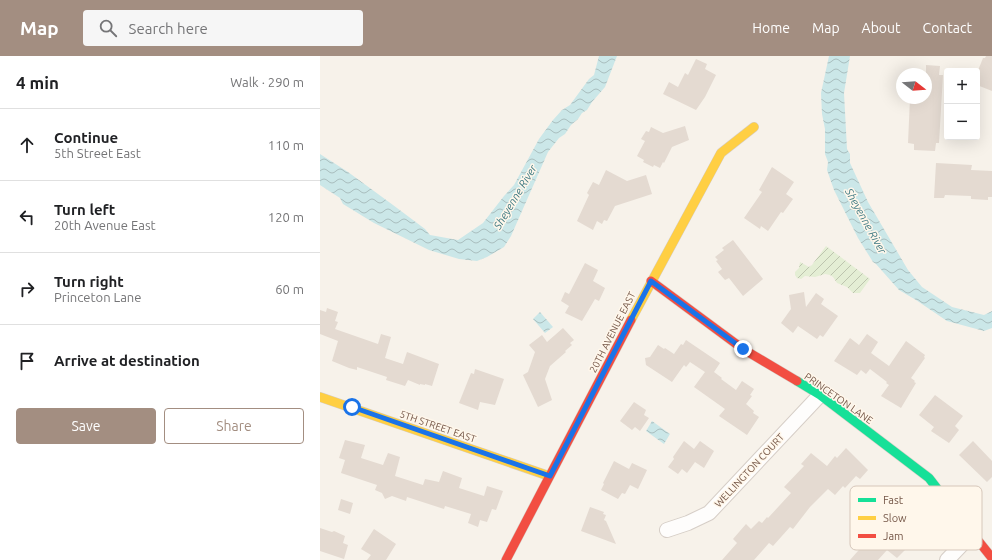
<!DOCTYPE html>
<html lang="en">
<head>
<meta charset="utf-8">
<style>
	body { margin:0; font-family:Ubuntu,sans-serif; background:#f6f6f6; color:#202124 }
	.controls { position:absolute; right:12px; top:12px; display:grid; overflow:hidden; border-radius:4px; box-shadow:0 4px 16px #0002 }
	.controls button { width:36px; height:36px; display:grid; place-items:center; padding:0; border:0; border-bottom:1px solid #e0e0e0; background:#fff; color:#202124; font:20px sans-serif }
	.compass { position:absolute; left:576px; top:12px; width:36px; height:36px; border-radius:50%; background:#fff; box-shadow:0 4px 16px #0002; rotate:107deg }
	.stop { position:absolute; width:12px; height:12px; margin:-9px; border:3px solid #1a73e8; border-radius:50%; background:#fff }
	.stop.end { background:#1a73e8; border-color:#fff; box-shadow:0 1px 4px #0008 }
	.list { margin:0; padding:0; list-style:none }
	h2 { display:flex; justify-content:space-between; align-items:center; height:52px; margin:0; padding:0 16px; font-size:17px }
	h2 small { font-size:13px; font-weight:400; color:#757577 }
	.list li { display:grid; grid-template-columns:26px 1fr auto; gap:12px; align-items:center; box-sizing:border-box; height:72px; padding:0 16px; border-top:1px solid #e0e0e0 }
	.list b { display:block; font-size:15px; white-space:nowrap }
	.list p { margin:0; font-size:13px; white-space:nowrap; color:#757577 }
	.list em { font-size:13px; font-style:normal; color:#757577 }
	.actions { display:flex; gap:8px; padding:12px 16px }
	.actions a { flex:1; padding:9px 0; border:1px solid #a38e81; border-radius:4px; text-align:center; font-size:14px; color:#a38e81 }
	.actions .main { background:#a38e81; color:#fff }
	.icon { flex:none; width:22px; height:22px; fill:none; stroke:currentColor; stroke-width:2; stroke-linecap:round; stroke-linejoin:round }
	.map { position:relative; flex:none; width:672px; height:504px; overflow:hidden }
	header { display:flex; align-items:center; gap:24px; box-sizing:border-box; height:56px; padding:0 20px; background:#a38e81; color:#fff }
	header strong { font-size:19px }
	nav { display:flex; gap:22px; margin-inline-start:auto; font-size:14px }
	.search { width:280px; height:36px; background:#f6f6f6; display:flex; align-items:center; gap:10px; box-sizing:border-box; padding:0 14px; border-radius:4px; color:#757577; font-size:15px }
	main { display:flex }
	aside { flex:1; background:#fff }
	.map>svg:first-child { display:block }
	.garden { fill:url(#garden-furrows) }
	.water { fill:url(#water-waves) }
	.building { fill:#e4dad1 }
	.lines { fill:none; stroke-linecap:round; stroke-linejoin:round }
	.street-casing { stroke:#d6cec7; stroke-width:16 }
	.fast-casing { stroke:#d6cec6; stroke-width:10 }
	.slow-casing { stroke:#d6cec6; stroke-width:10 }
	.jam-casing { stroke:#d6cec6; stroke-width:10 }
	.street { stroke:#fefdfc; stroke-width:14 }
	.fast { stroke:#16e098; stroke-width:9 }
	.slow { stroke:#ffcf43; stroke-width:9 }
	.jam { stroke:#f24e42; stroke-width:9 }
	.route { stroke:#1a73e8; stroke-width:5 }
	.labels { text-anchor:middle; stroke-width:3; stroke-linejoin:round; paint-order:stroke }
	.street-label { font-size:10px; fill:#765849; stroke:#fff7eb }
	.water-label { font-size:11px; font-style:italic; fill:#3f7a83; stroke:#fff7eb }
	.key { fill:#fff7eb; stroke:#d6c7ba; stroke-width:1 }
	.key-label { font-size:11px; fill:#765849 }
</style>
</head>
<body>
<header>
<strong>Map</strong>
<div class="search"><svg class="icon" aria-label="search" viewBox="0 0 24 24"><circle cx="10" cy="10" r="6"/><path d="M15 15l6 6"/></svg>Search here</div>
<nav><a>Home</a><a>Map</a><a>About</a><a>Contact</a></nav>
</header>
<main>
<aside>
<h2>4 min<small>Walk · 290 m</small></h2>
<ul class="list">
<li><svg class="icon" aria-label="ahead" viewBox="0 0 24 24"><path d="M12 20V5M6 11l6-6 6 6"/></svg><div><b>Continue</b><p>5th Street East</p></div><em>110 m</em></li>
<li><svg class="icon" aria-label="left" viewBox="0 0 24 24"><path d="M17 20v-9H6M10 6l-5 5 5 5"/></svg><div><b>Turn left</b><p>20th Avenue East</p></div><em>120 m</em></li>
<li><svg class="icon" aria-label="right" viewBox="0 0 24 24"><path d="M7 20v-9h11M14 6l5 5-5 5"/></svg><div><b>Turn right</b><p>Princeton Lane</p></div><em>60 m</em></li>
<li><svg class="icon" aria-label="arrive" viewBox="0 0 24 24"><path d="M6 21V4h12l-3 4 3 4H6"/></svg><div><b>Arrive at destination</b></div></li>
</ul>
<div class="actions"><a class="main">Save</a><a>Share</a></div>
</aside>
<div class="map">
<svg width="672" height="504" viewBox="0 0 672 504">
	<defs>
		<pattern id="garden-furrows" width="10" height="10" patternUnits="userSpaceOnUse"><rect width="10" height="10" fill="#e4eed4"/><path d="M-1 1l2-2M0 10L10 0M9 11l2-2" fill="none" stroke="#bdc4ae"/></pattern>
		<pattern id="water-waves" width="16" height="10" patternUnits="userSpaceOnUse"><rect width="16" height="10" fill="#cbe7e8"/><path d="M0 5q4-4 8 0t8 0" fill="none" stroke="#a9bebe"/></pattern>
	</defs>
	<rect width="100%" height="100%" fill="#f7f2ea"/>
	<path class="garden" d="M 506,190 L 550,223 L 540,237 L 533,237 L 527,231 L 517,227 L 513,221 L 510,219 L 505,218 L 495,221 L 485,220 L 481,223 L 477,222 L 475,219 L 475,216 L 479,212 L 480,206 L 489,211 L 492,209 Z"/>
	<g class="water">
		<path d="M 279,0 L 297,0 L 285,31 L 272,46 L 267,54 L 262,57 L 258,63 L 251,69 L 245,78 L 239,82 L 228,96 L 191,180 L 184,191 L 167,201 L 157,205 L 139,203 L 109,194 L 54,167 L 23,148 L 20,142 L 0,129 L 0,98 L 28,116 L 73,149 L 105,173 L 110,179 L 138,184 L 163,167 L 184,140 L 194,129 L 219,83 L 233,64 L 242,54 L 250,49 L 269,23 L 274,19 Z"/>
		<path d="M 509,0 L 530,0 L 524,37 L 527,93 L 530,98 L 530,107 L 548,146 L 588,214 L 602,231 L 632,251 L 664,259 L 672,255 L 672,272 L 664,275 L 627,265 L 596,244 L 579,234 L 556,208 L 553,206 L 538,182 L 514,134 L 507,114 L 508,106 L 505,98 L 505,73 L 502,58 L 501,37 Z"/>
		<path d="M 220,256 L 233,271 L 225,277 L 213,263 Z"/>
		<path d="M 332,365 L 350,378 L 344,388 L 326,375 Z"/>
	</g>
	<g class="building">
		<path d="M 666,0 L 672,0 L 672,35 L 657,29 L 657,17 L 663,2 L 665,2 Z"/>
		<path d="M 376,3 L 387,8 L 385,13 L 396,19 L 385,41 L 376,54 L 343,38 L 349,26 L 358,31 L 365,17 L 368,19 Z"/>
		<path d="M 606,9 L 620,10 L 619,19 L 623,19 L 619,87 L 616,87 L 615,95 L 594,94 L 594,88 L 588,87 L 590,42 L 606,42 Z"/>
		<path d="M 365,70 L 369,84 L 352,91 L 344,107 L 343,106 L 340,112 L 334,109 L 333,111 L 323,106 L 324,104 L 317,100 L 325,85 L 321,83 L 326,75 L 329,76 L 331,71 L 343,77 Z"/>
		<path d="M 616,107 L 652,109 L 651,114 L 672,115 L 672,141 L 668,141 L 668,144 L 651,143 L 651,140 L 625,139 L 624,142 L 614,142 Z"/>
		<path d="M 452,111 L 474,126 L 466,138 L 473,143 L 463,157 L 461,156 L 448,175 L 441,170 L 440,173 L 424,162 L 442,136 L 439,134 Z"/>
		<path d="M 286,114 L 307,125 L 326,119 L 332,138 L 295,150 L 287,165 L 284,164 L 282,168 L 277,165 L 273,174 L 257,165 L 269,139 L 267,137 L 273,126 L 279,129 Z"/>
		<path d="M 413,184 L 443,223 L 423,240 L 409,222 L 405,224 L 398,216 L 402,213 L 396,205 L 398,204 L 395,201 L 404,194 L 402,192 Z"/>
		<path d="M 265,207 L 278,214 L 273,225 L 285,232 L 279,245 L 275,243 L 262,265 L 245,257 L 249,250 L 241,245 L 245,236 L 249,238 Z"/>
		<path d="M 484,236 L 486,251 L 496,237 L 504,243 L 501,248 L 518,260 L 503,281 L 500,279 L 497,283 L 478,270 L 473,277 L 461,267 L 471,253 L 469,239 Z"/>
		<path d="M 7,252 L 18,256 L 15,265 L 18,266 L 15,273 L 58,288 L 61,278 L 71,281 L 65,302 L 83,308 L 87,296 L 119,308 L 112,330 L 105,328 L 105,329 L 100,328 L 100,329 L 88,324 L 85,330 L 66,324 L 67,321 L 37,311 L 37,314 L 29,312 L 12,305 L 18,285 L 0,278 L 0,254 L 6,256 Z"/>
		<path d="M 243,272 L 254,284 L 250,287 L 252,289 L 245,295 L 246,296 L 230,310 L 225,323 L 232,344 L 218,351 L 203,319 L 208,316 L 215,296 L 209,289 L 222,279 L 227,286 Z"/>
		<path d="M 547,278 L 558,286 L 551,297 L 569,310 L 586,285 L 605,299 L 604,301 L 605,302 L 591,322 L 595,325 L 594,326 L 596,327 L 581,352 L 561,340 L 569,329 L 566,327 L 567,326 L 550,313 L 546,318 L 541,314 L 537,319 L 514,305 L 530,282 L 539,289 Z"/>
		<path d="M 366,284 L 400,307 L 394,316 L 402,322 L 401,323 L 416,334 L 422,325 L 434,333 L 430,339 L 432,340 L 426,348 L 434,355 L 433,357 L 439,361 L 427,379 L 399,360 L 405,353 L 374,331 L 385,316 L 370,306 L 366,311 L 364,309 L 352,326 L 326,309 L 325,302 L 330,301 L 338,289 L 344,293 L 345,292 L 354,298 L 361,288 L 363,289 Z"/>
		<path d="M 155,313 L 184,323 L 175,349 L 160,346 L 158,354 L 139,347 L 151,317 L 154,318 Z"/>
		<path d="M 615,339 L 643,360 L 635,370 L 639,374 L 629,387 L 611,375 L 614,371 L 599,359 Z"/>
		<path d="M 314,346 L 326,354 L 324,359 L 329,362 L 320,375 L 315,371 L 312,374 L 300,365 Z"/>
		<path d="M 25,384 L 45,389 L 41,402 L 63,409 L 68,397 L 80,401 L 75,420 L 103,429 L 105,423 L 119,426 L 123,415 L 142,422 L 139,432 L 164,440 L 167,430 L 183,435 L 176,454 L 172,453 L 167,466 L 160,464 L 158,471 L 148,467 L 151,458 L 125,450 L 124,453 L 87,441 L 86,445 L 72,440 L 65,443 L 62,437 L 55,434 L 57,429 L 21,417 L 25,404 L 19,402 Z"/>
		<path d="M 364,385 L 374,393 L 380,385 L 394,395 L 384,412 L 375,406 L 367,417 L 362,413 L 358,418 L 348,411 L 354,403 L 353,401 Z"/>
		<path d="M 653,385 L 672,405 L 672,421 L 667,426 L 639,399 Z"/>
		<path d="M 526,392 L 548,414 L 540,423 L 536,420 L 525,432 L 523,430 L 515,439 L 508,433 L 490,451 L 473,473 L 470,471 L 453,490 L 449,487 L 434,504 L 402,504 L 417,487 L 413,483 L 426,468 L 431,473 L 439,465 L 442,467 L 447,461 L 448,462 L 471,437 L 464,431 L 484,410 L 481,408 L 491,397 L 507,410 L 515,400 L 517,402 Z"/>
		<path d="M 294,405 L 309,413 L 312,407 L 327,414 L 318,433 L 310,429 L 305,438 L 302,437 L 298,443 L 281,434 L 284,428 L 283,427 Z"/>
		<path d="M 572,440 L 589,456 L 586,459 L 602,474 L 597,480 L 598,481 L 577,502 L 567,494 L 558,504 L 530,504 L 553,478 L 543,469 L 576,466 L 561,452 Z"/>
		<path d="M 21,443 L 33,447 L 30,458 L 18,454 Z"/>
		<path d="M 270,451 L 284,456 L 283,458 L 286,459 L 284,464 L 286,465 L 296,488 L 261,475 Z"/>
		<path d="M 0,472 L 12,476 L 14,475 L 25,480 L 23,487 L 28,489 L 24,503 L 0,495 Z"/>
		<path d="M 54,473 L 76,488 L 66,504 L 47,504 L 51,499 L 41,493 Z"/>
	</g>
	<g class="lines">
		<g class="street-casing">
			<g id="street">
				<path d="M 347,474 L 368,467 L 389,457 L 500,339"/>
				<path d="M 627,504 L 652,478"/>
			</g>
		</g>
		<g class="fast-casing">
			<path id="fast" d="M 477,325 L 500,339 L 609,422 L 632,452"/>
		</g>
		<g class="slow-casing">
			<g id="slow">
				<path d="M 311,264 L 401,97 L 434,71"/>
				<path d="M 0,341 L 229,420"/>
			</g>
		</g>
		<g class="jam-casing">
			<g id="jam">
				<path d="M 331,225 L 423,293 L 477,325"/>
				<path d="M 632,452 L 672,502"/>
				<path d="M 186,504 L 311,264"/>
			</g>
		</g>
		<use href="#street" class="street"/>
		<use href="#fast" class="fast"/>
		<use href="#slow" class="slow"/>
		<use href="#jam" class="jam"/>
	</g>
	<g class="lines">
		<path class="route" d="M 32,351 L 230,420 L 331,225 L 423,293"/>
	</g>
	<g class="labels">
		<g class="street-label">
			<text transform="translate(292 276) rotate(-63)" y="4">20TH AVENUE EAST</text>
			<text transform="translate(519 342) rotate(35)" y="4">PRINCETON LANE</text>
			<text transform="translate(118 370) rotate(19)" y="4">5TH STREET EAST</text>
			<text transform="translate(429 414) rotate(-47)" y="4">WELLINGTON COURT</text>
		</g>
		<g class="water-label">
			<text transform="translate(195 141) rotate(-59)" y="4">Sheyenne River</text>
			<text transform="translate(546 165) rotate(61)" y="4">Sheyenne River</text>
		</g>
	</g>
	<rect x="530" y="430" width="132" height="64" rx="6" class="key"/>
	<rect x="538" y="442" width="18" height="4" fill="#16e098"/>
	<rect x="538" y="460" width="18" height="4" fill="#ffcf43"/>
	<rect x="538" y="478" width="18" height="4" fill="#f24e42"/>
	<g class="key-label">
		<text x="563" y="448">Fast</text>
		<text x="563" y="466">Slow</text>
		<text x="563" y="484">Jam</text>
	</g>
</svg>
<div class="controls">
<button>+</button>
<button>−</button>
</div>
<svg class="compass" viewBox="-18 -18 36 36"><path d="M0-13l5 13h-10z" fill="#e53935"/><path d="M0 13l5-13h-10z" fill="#757577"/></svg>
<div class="stop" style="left:32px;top:351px"></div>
<div class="stop end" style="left:423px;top:293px"></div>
</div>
</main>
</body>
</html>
